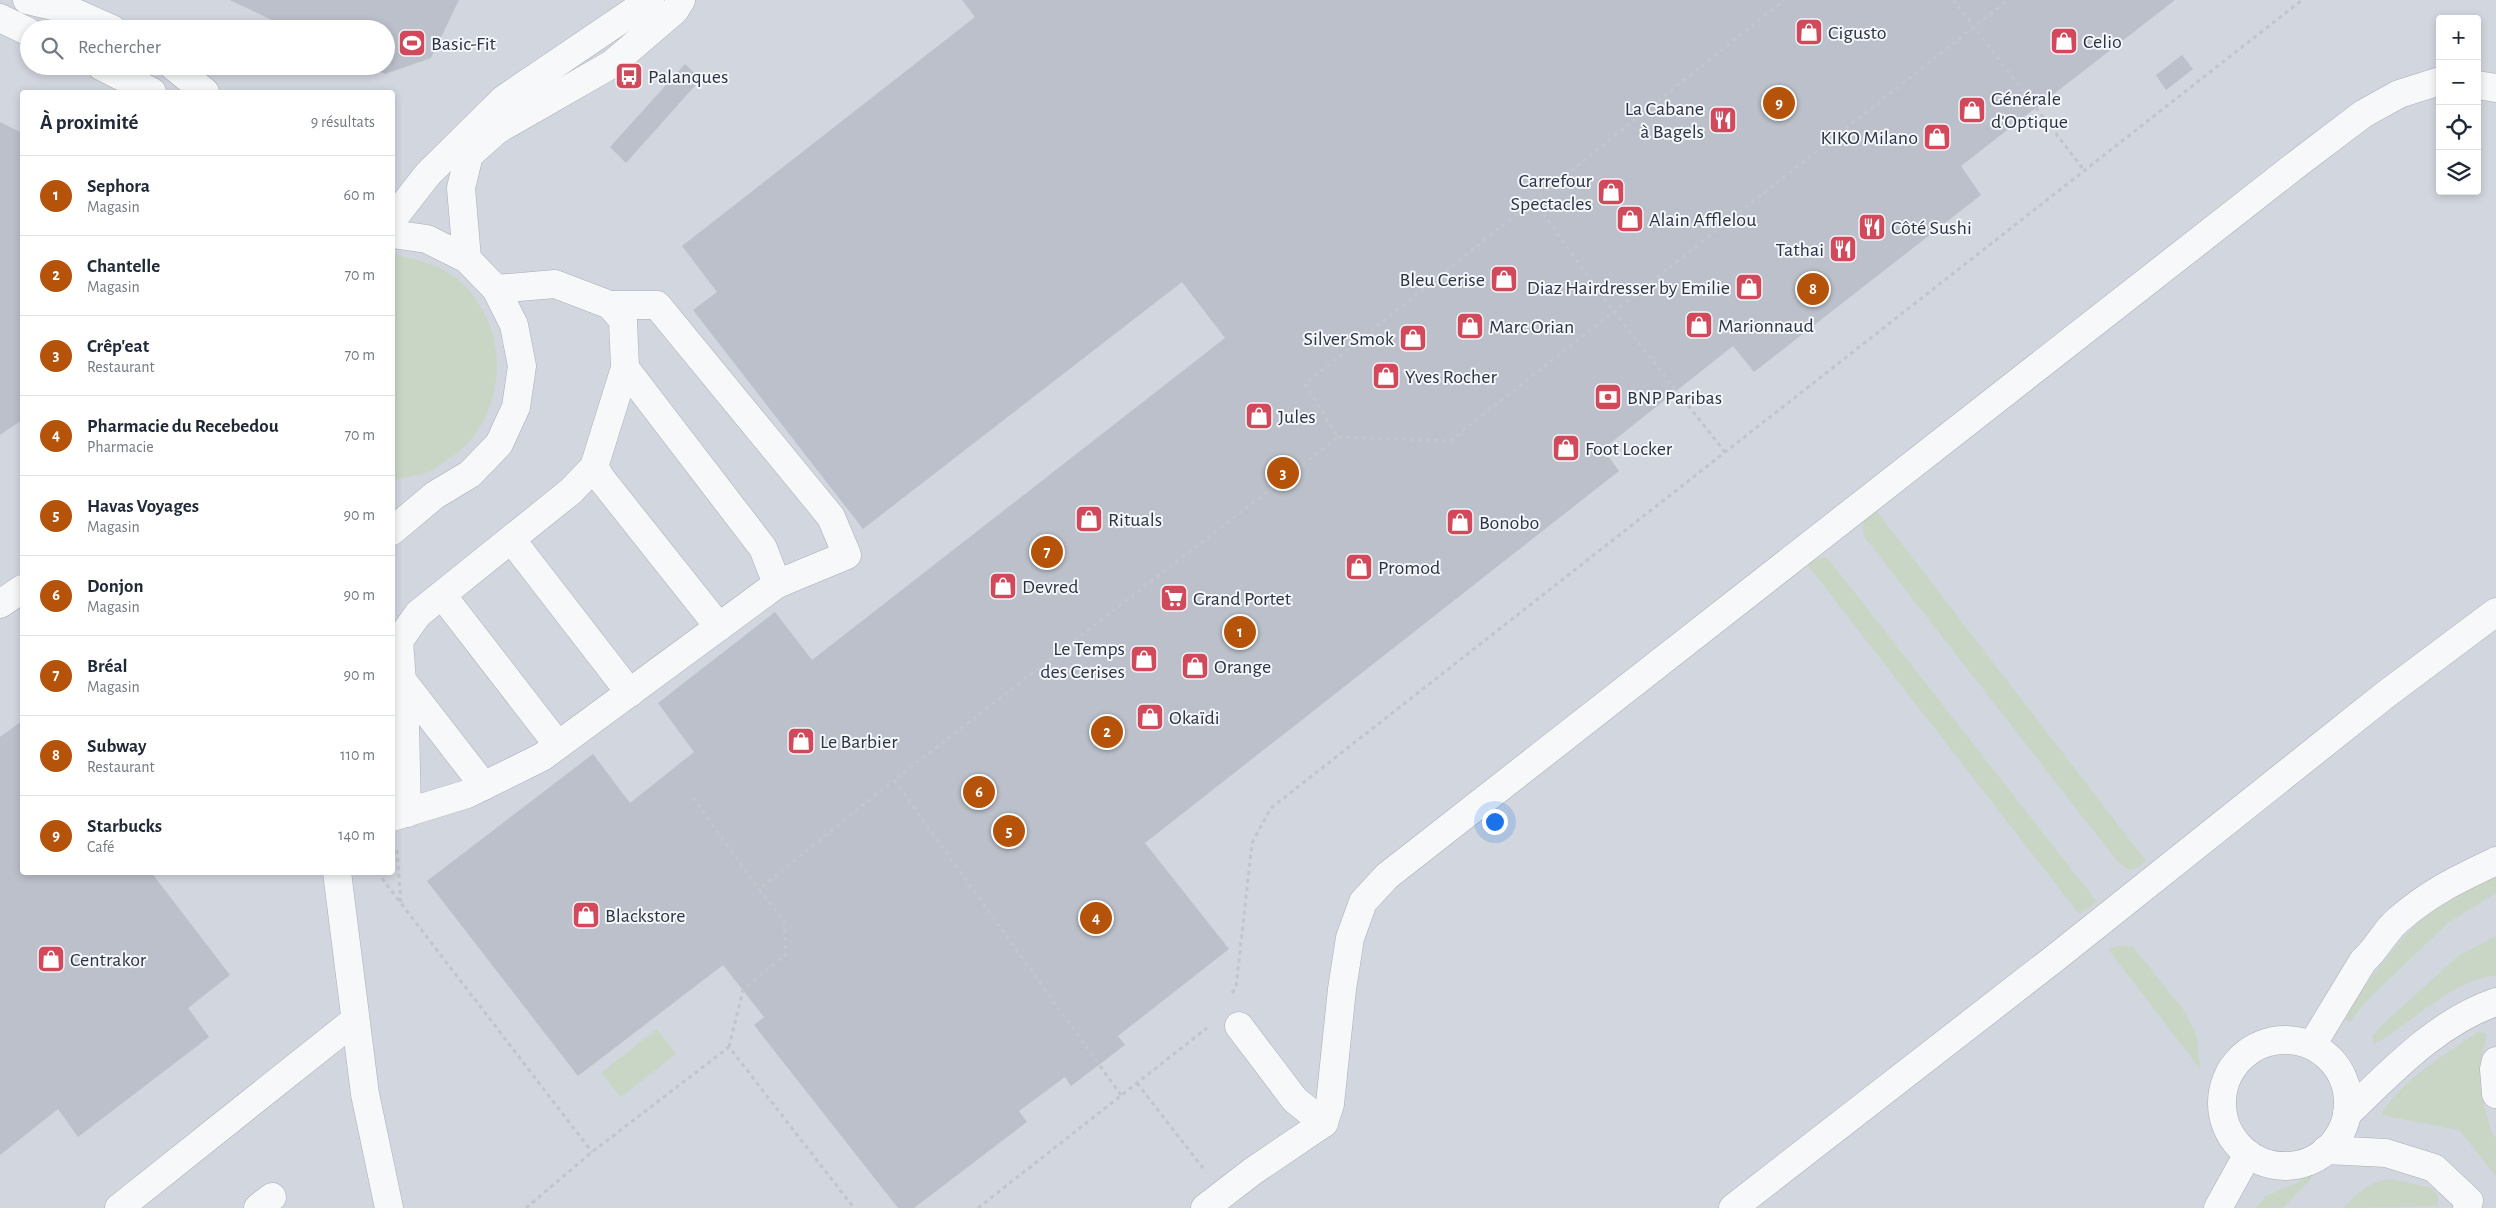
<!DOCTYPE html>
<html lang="fr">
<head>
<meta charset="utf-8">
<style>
	body { margin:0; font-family:"Alegreya Sans",sans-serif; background:#f6f6f7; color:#1f2937 }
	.controls { position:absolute; right:15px; top:15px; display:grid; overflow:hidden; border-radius:5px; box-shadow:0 2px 8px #0003 }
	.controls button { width:45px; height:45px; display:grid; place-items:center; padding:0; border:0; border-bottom:1px solid #e0e1e3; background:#fff; color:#1f2937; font:25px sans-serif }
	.you { position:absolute; left:1494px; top:821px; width:18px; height:18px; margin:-12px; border:4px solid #fff; border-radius:50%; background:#1a73e8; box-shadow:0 0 0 8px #1a73e833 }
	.badge { display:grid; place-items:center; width:32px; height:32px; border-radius:50%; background:#b45309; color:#fff; font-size:16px; font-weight:700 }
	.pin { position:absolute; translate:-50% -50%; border:2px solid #fff; box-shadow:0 1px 5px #0006 }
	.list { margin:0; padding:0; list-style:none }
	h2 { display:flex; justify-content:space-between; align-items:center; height:65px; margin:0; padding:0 20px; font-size:21px }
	h2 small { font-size:16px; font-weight:400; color:#747a83 }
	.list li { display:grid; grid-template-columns:32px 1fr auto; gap:15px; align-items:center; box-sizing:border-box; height:80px; padding:0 20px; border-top:1px solid #e0e1e3 }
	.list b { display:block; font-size:19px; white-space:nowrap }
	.list p { margin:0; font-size:16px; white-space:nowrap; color:#747a83 }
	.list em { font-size:16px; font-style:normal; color:#747a83 }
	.icon { flex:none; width:28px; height:28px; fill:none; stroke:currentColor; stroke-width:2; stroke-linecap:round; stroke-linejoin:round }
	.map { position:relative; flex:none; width:2496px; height:1208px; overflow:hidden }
	.search { position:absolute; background:#fff; box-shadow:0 2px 8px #0003; left:20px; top:20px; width:375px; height:55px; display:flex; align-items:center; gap:12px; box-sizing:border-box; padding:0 18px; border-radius:28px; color:#747a83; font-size:19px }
	.panel { position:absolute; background:#fff; box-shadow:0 2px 8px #0003; left:20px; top:90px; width:375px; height:785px; border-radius:5px }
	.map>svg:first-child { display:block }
	.built { fill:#d2d6de; fill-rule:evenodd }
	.green { fill:#c9d6c5 }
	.building { fill:#bbc0ca }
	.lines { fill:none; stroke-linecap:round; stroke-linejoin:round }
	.minor-casing { stroke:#a9aeb7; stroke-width:29 }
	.path { stroke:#c2c5cb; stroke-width:3; stroke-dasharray:4 4; stroke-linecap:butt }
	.minor { stroke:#f7f8fa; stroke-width:28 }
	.labels { text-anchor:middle; stroke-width:4; stroke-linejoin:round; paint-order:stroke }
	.poi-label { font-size:20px; fill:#2b3445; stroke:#f4f6f9; text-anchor:start }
</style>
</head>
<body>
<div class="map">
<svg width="2496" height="1208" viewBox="0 0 2496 1208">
	<rect width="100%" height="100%" fill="#e4e7ec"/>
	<path class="built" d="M 0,0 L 2496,0 L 2496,1208 L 0,1208 ZM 2440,19 L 2477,19 L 2477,191 L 2440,191 ZM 29,29 L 386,29 L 386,66 L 29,66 ZM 22,92 L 392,92 L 392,872 L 22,872 Z"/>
	<g class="green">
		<path d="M 393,254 C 415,259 438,264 456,278 C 513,324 510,418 450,458 C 444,462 437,468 431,471 C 419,475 406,477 394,480 Z"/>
		<path d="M 1875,509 L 2146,861 L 2137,868 L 2129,870 L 2117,861 L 1866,539 C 1859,525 1864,518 1875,509 Z"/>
		<path d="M 1824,557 L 1830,561 L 2097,902 L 2079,914 L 1806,563 Z"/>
		<path d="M 2496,875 L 2496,893 L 2448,923 L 2364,1003 L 2350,1022 L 2346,1020 C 2346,1004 2421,914 2437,903 C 2454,891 2477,884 2496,875 Z"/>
		<path d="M 2496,936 L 2496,976 C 2456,977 2410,1025 2374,1044 L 2372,1036 L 2383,1024 L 2458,956 Z"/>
		<path d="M 2120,946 L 2133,947 L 2186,1013 L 2197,1038 L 2200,1069 L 2108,949 Z"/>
		<path d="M 657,1029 L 676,1054 L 621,1097 L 601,1073 Z"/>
		<path d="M 2479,1031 L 2487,1034 L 2482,1055 L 2482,1099 L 2492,1134 L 2496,1138 L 2496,1176 L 2459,1130 L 2381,1115 C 2399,1081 2448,1053 2479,1031 Z"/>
		<path d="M 2310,1172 L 2312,1178 L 2283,1208 L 2255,1208 L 2266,1196 L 2299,1182 Z"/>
		<path d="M 2391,1179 L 2432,1188 L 2438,1195 L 2438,1206 L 2343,1208 C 2357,1193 2370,1181 2391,1179 Z"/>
	</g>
	<g class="building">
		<path d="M 230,0 L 459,0 L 431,58 L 385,74 L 369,66 L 386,66 L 386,29 L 290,29 Z"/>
		<path d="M 962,0 L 2175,0 L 1961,166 L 1981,195 L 1754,372 L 1733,346 L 1603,449 L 1619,471 L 1145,843 L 1229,949 L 1118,1036 L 1125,1045 L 1071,1086 L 1065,1077 L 1019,1111 L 1027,1122 L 914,1208 L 898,1208 L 754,1025 L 764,1017 L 723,965 L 578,1076 L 427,881 L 593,754 L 630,803 L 694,752 L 658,703 L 775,612 L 812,660 L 1225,338 L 1182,282 L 863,529 L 693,310 L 717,292 L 682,246 L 975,17 Z"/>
		<path d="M 2182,55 L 2193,69 L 2166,90 L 2156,75 Z"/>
		<path d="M 685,64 L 701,79 L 626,163 L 610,147 Z"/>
		<path d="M 0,122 L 22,133 L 22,420 L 0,435 Z"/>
		<path d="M 22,721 L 22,872 L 151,872 L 230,975 L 188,1008 L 209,1037 L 78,1137 L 58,1109 L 0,1155 L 0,737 Z"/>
	</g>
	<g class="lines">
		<g class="minor-casing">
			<g id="minor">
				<path d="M 27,0 L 69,10 L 112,29"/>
				<path d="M 0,18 L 29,32"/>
				<path d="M 101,66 L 152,92"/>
				<path d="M 173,66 L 205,92"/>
				<path d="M 2477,85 L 2496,88"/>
				<path d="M 392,220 L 428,174 L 504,99 L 650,0"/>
				<path d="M 392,234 L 427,239 L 467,259 L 496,289 L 514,325 L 522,366 L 516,407 L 499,444 L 470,474 L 435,495 L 392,531"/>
				<path d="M 467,259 L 461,188 L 469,155 L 497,130 L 612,64 L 675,10 L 681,0"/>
				<path d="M 625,368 L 763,548 L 777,584"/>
				<path d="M 594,467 L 603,481 L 719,627"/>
				<path d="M 511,539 L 630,693"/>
				<path d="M 442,595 L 558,745"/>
				<path d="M 0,604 L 22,589"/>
				<path d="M 402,680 L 484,786"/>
				<path d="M 407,813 L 405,722 L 399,641 L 418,614 L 571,491 L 594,467 L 625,368 L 623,320 L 610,305 L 555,284 L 496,289"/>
				<path d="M 392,817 L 467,794 L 542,757 L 777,584 L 847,555 L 831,517 L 657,305 L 610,305"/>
				<path d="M 337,872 L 365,1094 L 389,1208"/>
				<path d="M 1239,1026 L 1295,1100 L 1324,1123"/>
				<circle cx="2285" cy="1103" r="63"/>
				<path d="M 2312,1045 L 2363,961 C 2377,949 2384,932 2398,920 C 2430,892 2458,879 2496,861"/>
				<path d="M 2496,1061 L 2494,1069 L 2496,1094"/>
				<path d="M 2347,1114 C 2391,1072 2437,1022 2496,1002"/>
				<path d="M 2326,1150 L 2386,1153 L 2434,1168 L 2469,1201 L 2467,1208"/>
				<path d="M 119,1208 L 355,1020"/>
				<path d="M 258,1208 L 272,1197"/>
				<path d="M 1205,1208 L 1253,1171 L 1324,1123 L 1330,1104 L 1342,989 L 1350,938 L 1363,902 L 1387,876 L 2297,164 L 2363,114 L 2399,94 L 2440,81"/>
				<path d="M 1733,1208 L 2055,958 L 2385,695 L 2496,612"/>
				<path d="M 2218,1208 L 2248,1154"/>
			</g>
		</g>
		<g class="path">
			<path d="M 1953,0 L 2084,170"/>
			<path d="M 1534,201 L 1614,312 L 1725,452"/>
			<path d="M 1338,437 L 1450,441 L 2008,0"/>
			<path d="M 693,798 L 759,889"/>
			<path d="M 397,850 L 401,904"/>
			<path d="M 377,872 L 592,1152"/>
			<path d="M 1232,993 L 1236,987 L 1252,843 L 1271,808 L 2302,0"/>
			<path d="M 729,1047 L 743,990 L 786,954 L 784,921 L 759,889 L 894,780"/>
			<path d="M 1137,1083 L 1203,1168"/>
			<path d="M 1121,1095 L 894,780 L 1338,437 L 1305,384 L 1784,0"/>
			<path d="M 526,1208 L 592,1152 L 729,1047 L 854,1208"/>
			<path d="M 978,1208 L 1207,1028"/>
		</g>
		<use href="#minor" class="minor"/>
	</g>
	<defs>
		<g id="shop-square" transform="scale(1.4375)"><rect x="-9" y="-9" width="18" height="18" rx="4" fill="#d1495b" stroke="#f4f6f9"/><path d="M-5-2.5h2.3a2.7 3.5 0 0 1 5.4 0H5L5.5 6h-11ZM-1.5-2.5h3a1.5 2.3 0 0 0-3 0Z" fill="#fff"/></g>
		<g id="stadium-square" transform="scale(1.4375)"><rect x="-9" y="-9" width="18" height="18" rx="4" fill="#d1495b" stroke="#f4f6f9"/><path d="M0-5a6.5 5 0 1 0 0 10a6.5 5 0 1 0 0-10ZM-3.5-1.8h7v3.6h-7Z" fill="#fff"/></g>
		<g id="bus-square" transform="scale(1.4375)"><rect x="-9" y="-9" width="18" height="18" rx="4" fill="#d1495b" stroke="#f4f6f9"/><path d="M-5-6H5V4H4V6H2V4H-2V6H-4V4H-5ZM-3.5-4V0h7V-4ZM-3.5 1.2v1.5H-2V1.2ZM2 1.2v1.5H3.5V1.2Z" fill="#fff"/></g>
		<g id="restaurant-square" transform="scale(1.4375)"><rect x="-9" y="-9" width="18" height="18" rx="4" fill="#d1495b" stroke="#f4f6f9"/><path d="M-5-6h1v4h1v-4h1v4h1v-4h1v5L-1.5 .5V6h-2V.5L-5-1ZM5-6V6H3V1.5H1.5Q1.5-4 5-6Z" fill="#fff"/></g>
		<g id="bank-square" transform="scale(1.4375)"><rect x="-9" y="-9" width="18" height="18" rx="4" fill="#d1495b" stroke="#f4f6f9"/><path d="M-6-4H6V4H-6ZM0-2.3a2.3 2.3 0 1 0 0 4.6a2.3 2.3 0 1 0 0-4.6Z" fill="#fff"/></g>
		<g id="supermarket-square" transform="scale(1.4375)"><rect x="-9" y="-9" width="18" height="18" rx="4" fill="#d1495b" stroke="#f4f6f9"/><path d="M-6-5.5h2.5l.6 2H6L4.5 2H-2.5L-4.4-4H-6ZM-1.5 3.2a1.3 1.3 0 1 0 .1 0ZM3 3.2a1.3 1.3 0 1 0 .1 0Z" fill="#fff"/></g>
	</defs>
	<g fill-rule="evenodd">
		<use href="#shop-square" x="1809" y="32"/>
		<use href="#shop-square" x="2064" y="41"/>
		<use href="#stadium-square" x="412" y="43"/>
		<use href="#bus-square" x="629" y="76"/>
		<use href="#shop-square" x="1972" y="110"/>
		<use href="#restaurant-square" x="1723" y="120"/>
		<use href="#shop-square" x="1937" y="137"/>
		<use href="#shop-square" x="1611" y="192"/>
		<use href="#shop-square" x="1630" y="219"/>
		<use href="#restaurant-square" x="1872" y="227"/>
		<use href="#restaurant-square" x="1843" y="249"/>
		<use href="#shop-square" x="1504" y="279"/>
		<use href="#shop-square" x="1749" y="287"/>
		<use href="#shop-square" x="1699" y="325"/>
		<use href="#shop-square" x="1470" y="326"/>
		<use href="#shop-square" x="1413" y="338"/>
		<use href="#shop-square" x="1386" y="376"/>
		<use href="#bank-square" x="1608" y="397"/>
		<use href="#shop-square" x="1259" y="416"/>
		<use href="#shop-square" x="1566" y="448"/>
		<use href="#shop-square" x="1089" y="519"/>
		<use href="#shop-square" x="1460" y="522"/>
		<use href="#shop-square" x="1359" y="567"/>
		<use href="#shop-square" x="1003" y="586"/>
		<use href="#supermarket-square" x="1174" y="598"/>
		<use href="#shop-square" x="1144" y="659"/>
		<use href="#shop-square" x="1195" y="666"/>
		<use href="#shop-square" x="1150" y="717"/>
		<use href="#shop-square" x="801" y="741"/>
		<use href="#shop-square" x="586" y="915"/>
		<use href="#shop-square" x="51" y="959"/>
	</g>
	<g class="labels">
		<g class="poi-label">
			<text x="1828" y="39">Cigusto</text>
			<text x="2083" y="48">Celio</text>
			<text x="431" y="50">Basic-Fit</text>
			<text x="648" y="83">Palanques</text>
			<text x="1991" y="105">Générale<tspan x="1991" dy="23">d'Optique</tspan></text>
			<text x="1704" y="115" text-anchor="end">La Cabane<tspan x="1704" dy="23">à Bagels</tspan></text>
			<text x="1918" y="144" text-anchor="end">KIKO Milano</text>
			<text x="1592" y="187" text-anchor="end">Carrefour<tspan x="1592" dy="23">Spectacles</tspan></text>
			<text x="1649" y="226">Alain Afflelou</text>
			<text x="1891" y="234">Côté Sushi</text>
			<text x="1824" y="256" text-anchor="end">Tathai</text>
			<text x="1485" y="286" text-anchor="end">Bleu Cerise</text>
			<text x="1730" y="294" text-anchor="end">Diaz Hairdresser by Emilie</text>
			<text x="1718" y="332">Marionnaud</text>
			<text x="1489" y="333">Marc Orian</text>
			<text x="1394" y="345" text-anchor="end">Silver Smok</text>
			<text x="1405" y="383">Yves Rocher</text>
			<text x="1627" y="404">BNP Paribas</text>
			<text x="1278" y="423">Jules</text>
			<text x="1585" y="455">Foot Locker</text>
			<text x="1108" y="526">Rituals</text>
			<text x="1479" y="529">Bonobo</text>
			<text x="1378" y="574">Promod</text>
			<text x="1022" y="593">Devred</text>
			<text x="1193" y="605">Grand Portet</text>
			<text x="1125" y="655" text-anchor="end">Le Temps<tspan x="1125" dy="23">des Cerises</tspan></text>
			<text x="1214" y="673">Orange</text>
			<text x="1169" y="724">Okaïdi</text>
			<text x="820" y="748">Le Barbier</text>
			<text x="605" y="922">Blackstore</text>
			<text x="70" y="966">Centrakor</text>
		</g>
	</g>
</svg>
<div class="controls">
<button>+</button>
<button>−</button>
<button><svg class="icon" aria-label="locate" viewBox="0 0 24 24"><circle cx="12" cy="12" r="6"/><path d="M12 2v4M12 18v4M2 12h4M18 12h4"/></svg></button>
<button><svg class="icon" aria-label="layers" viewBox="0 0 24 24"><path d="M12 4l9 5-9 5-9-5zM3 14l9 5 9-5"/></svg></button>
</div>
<div class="you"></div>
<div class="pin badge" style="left:1240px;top:632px">1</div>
<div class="pin badge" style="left:1107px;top:732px">2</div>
<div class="pin badge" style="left:1283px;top:473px">3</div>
<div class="pin badge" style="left:1096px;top:918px">4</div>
<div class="pin badge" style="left:1009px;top:831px">5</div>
<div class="pin badge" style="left:979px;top:792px">6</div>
<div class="pin badge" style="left:1047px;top:552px">7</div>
<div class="pin badge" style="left:1813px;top:289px">8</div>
<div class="pin badge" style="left:1779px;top:103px">9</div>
<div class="search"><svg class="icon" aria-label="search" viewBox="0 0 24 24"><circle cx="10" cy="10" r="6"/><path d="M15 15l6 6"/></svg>Rechercher</div>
<section class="panel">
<h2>À proximité<small>9 résultats</small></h2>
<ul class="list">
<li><span class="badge">1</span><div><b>Sephora</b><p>Magasin</p></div><em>60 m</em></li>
<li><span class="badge">2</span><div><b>Chantelle</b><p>Magasin</p></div><em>70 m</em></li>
<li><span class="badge">3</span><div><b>Crêp'eat</b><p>Restaurant</p></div><em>70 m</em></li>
<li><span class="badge">4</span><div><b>Pharmacie du Recebedou</b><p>Pharmacie</p></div><em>70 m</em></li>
<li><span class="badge">5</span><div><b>Havas Voyages</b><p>Magasin</p></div><em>90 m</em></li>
<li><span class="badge">6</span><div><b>Donjon</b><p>Magasin</p></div><em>90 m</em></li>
<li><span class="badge">7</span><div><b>Bréal</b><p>Magasin</p></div><em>90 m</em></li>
<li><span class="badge">8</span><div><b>Subway</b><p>Restaurant</p></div><em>110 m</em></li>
<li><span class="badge">9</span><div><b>Starbucks</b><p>Café</p></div><em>140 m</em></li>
</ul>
</section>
</div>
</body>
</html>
